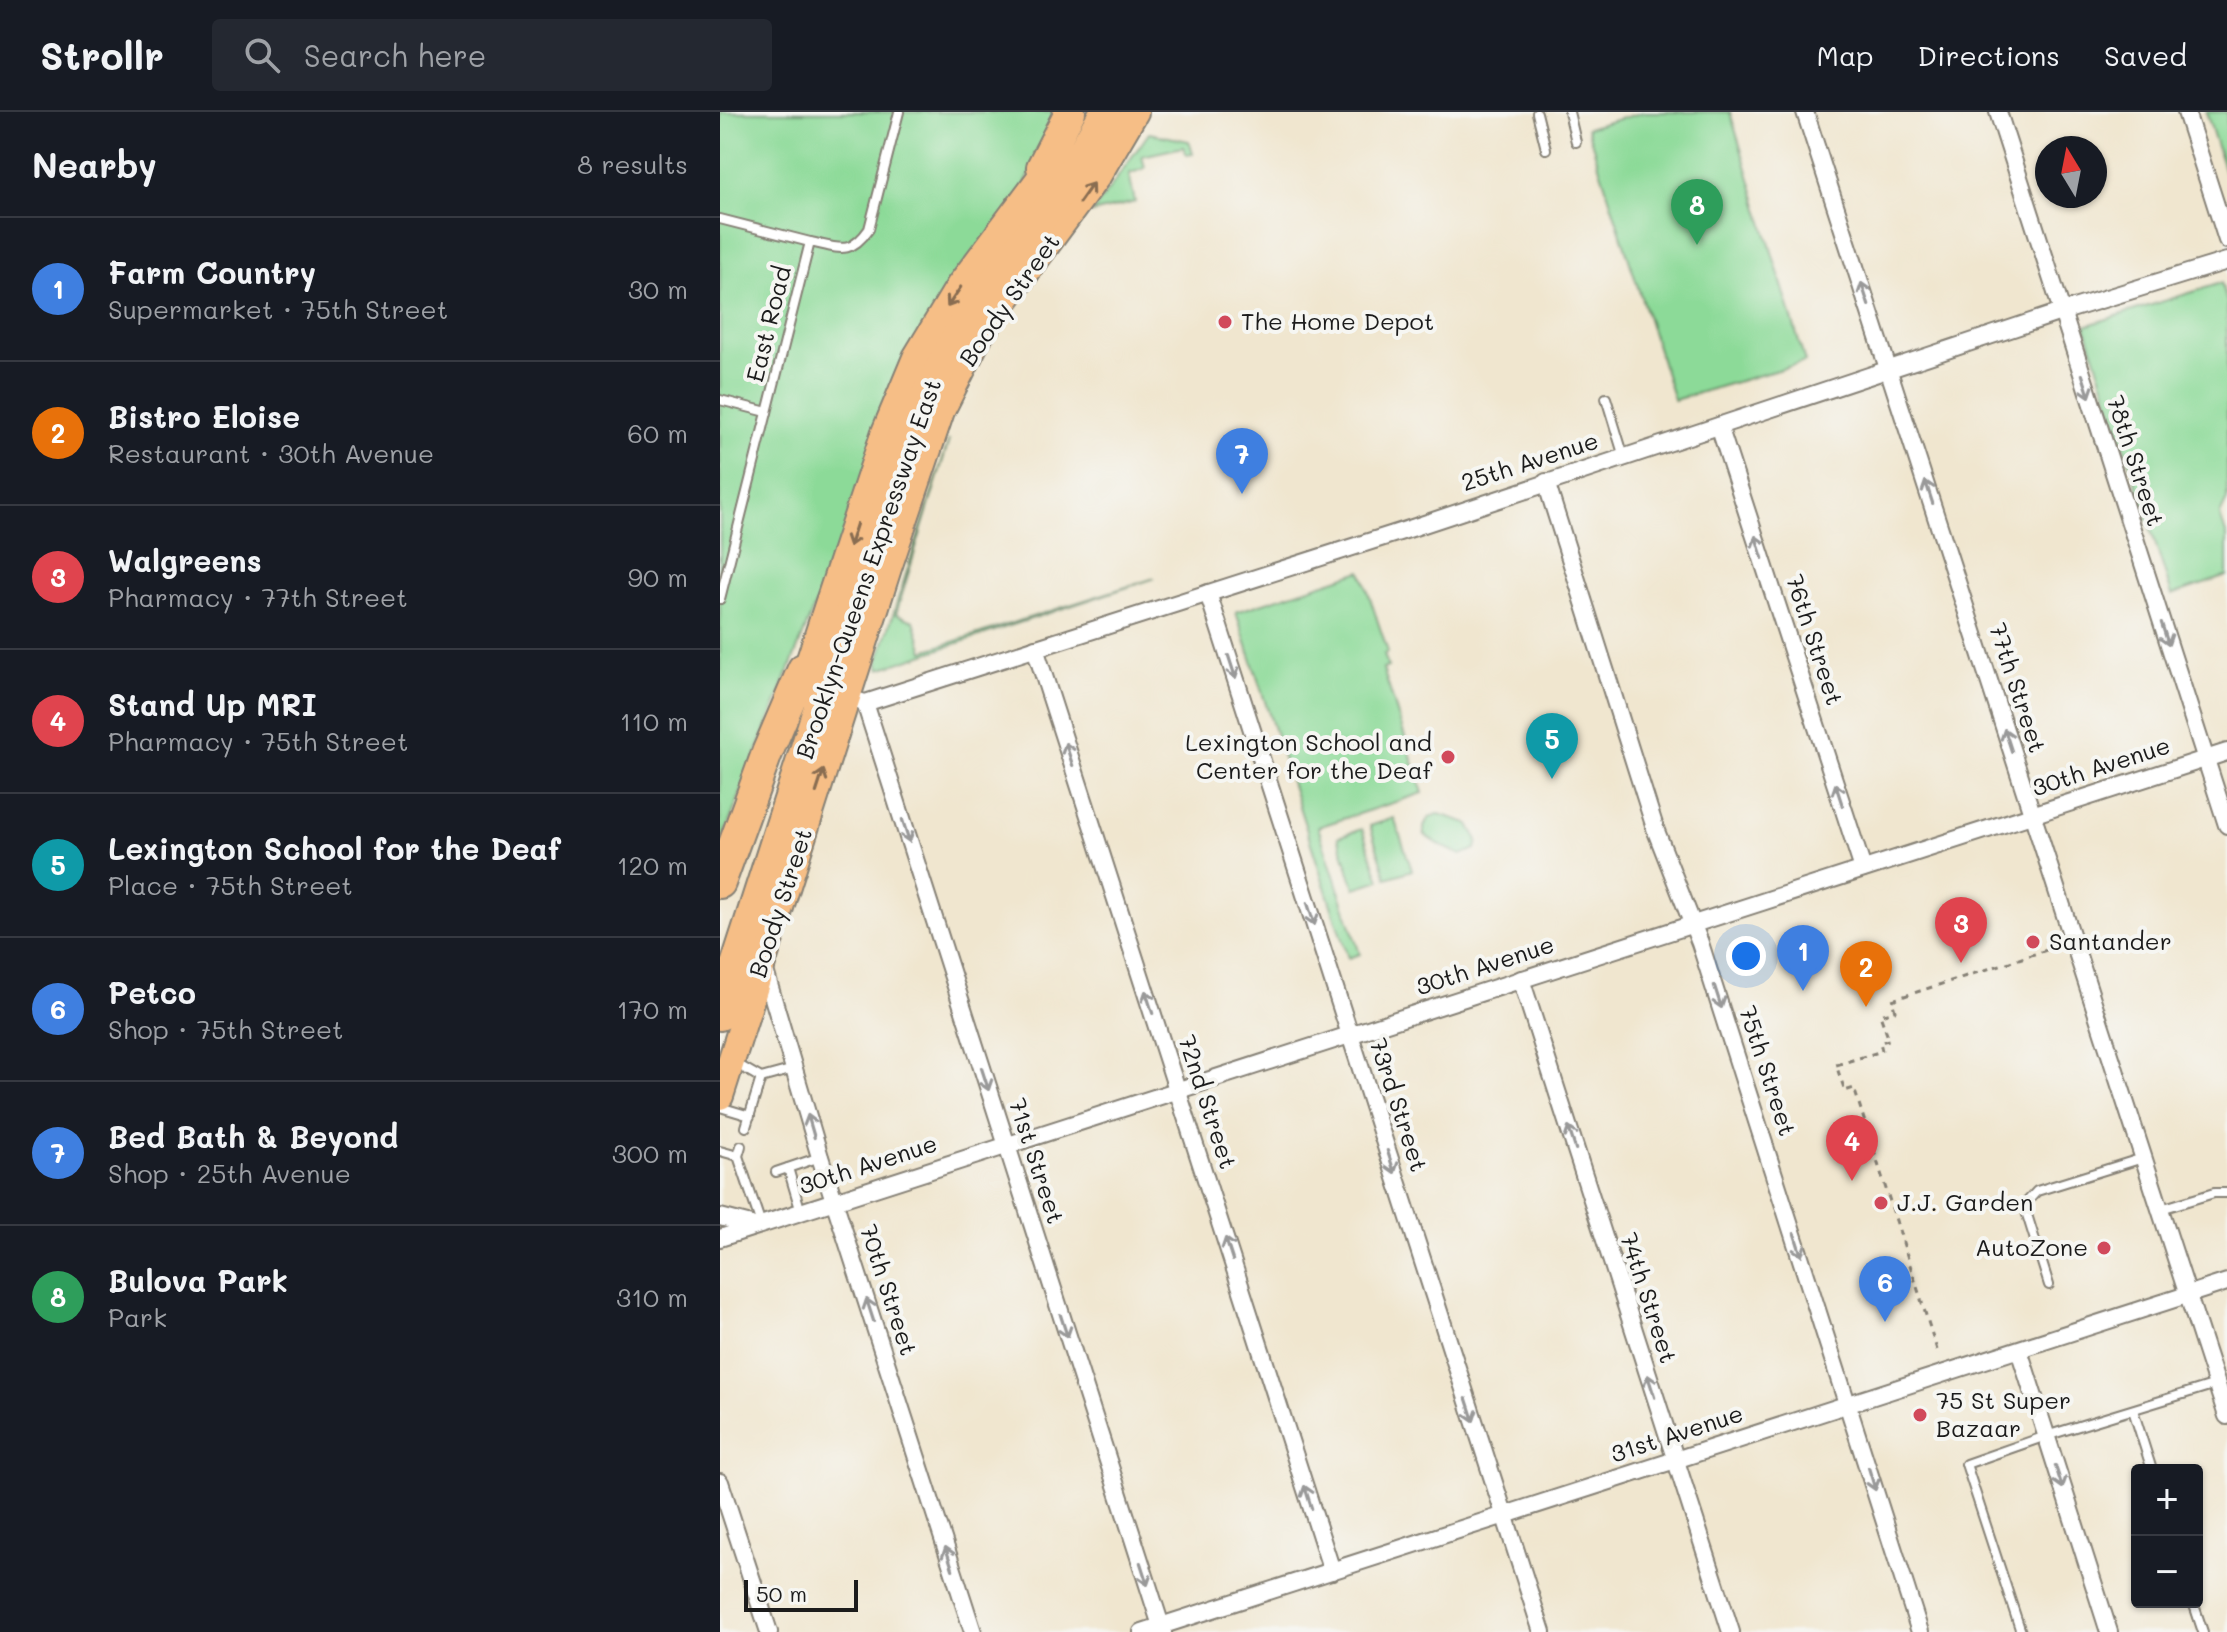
<!DOCTYPE html>
<html lang="en">
<head>
<meta charset="utf-8">
<style>
	body { margin:0; font-family:Mali,sans-serif; background:#242831; color:#f1f3f6 }
	.controls { position:absolute; right:24px; bottom:24px; display:grid; overflow:hidden; border-radius:8px; box-shadow:0 2px 6px #0004 }
	.controls button { width:72px; height:72px; display:grid; place-items:center; padding:0; border:0; border-bottom:2px solid #363941; background:#171b24; color:#f1f3f6; font:40px sans-serif }
	.compass { position:absolute; left:1315px; top:24px; width:72px; height:72px; border-radius:50%; background:#171b24; box-shadow:0 2px 6px #0004; rotate:350deg }
	.scale { position:absolute; left:24px; bottom:20px; width:114px; box-sizing:border-box; padding-left:8px; border:4px solid #1c1c1c; border-top:0; font-size:22px; line-height:28px; white-space:nowrap; color:#1c1c1c; -webkit-text-stroke:6px #f6f6f2; paint-order:stroke }
	.you { position:absolute; left:1026px; top:844px; width:28px; height:28px; margin:-20px; border:6px solid #fff; border-radius:50%; background:#1a73e8; box-shadow:0 0 0 12px #1a73e833 }
	.badge { display:grid; place-items:center; width:52px; height:52px; border-radius:50%; background:#d1495b; color:#fff; font-size:26px; font-weight:700 }
	.pin { position:absolute; translate:-50% -66px; filter:drop-shadow(0 2px 4px #0008) }
	.pin::after { content:''; position:absolute; top:42px; width:28px; height:24px; background:inherit; clip-path:polygon(0 0,100% 0,50% 100%) }
	.list { margin:0; padding:0; list-style:none }
	h2 { display:flex; justify-content:space-between; align-items:center; height:104px; margin:0; padding:0 32px; font-size:34px }
	h2 small { font-size:26px; font-weight:400; color:#9ea1a6 }
	.list li { display:grid; grid-template-columns:52px 1fr auto; gap:24px; align-items:center; box-sizing:border-box; height:144px; padding:0 32px; border-top:2px solid #363941 }
	.list b { display:block; font-size:30px; white-space:nowrap }
	.list p { margin:0; font-size:26px; white-space:nowrap; color:#9ea1a6 }
	.list em { font-size:26px; font-style:normal; color:#9ea1a6 }
	.icon { flex:none; width:44px; height:44px; fill:none; stroke:currentColor; stroke-width:2; stroke-linecap:round; stroke-linejoin:round }
	.map { position:relative; flex:none; width:1507px; height:1520px; overflow:hidden }
	header { display:flex; align-items:center; gap:48px; box-sizing:border-box; height:112px; padding:0 40px; background:#171b24; border-bottom:2px solid #363941 }
	header strong { font-size:38px }
	nav { display:flex; gap:44px; margin-inline-start:auto; font-size:28px }
	.search { width:560px; height:72px; background:#242831; display:flex; align-items:center; gap:20px; box-sizing:border-box; padding:0 28px; border-radius:8px; color:#9ea1a6; font-size:30px }
	main { display:flex }
	aside { flex:1; background:#171b24 }
	.map>svg:first-child { display:block }
	.green { fill:#8cda98; stroke:#547b5a; stroke-width:2 }
	.lines { fill:none; stroke-linecap:round; stroke-linejoin:round }
	.service-casing { stroke:#868176; stroke-width:12 }
	.minor-casing { stroke:#868176; stroke-width:20 }
	.primary-casing { stroke:#868176; stroke-width:30 }
	.motorway-casing { stroke:#868176; stroke-width:34 }
	.path { stroke:#868176; stroke-width:3; stroke-dasharray:6 6; stroke-linecap:butt }
	.service { stroke:#fff; stroke-width:8 }
	.minor { stroke:#fff; stroke-width:16 }
	.primary { stroke:#f6be86; stroke-width:26 }
	.motorway { stroke:#f6be86; stroke-width:30 }
	.oneway { stroke:#896d51 }
	.oneway2 { stroke:#999 }
	.poi-dot { fill:#d1495b; stroke:#f6f6f2; stroke-width:3 }
	.labels { text-anchor:middle; stroke-width:8; stroke-linejoin:round; paint-order:stroke }
	.street-label { font-size:24px; fill:#1c1c1c; stroke:#f6f6f2 }
	.poi-label { font-size:24px; fill:#1c1c1c; stroke:#f6f6f2; text-anchor:start }
</style>
</head>
<body>
<header>
<strong>Strollr</strong>
<div class="search"><svg class="icon" aria-label="search" viewBox="0 0 24 24"><circle cx="10" cy="10" r="6"/><path d="M15 15l6 6"/></svg>Search here</div>
<nav><a>Map</a><a>Directions</a><a>Saved</a></nav>
</header>
<main>
<aside>
<h2>Nearby<small>8 results</small></h2>
<ul class="list">
<li><span class="badge" style="background:#3f7fe0">1</span><div><b>Farm Country</b><p>Supermarket · 75th Street</p></div><em>30 m</em></li>
<li><span class="badge" style="background:#e8710a">2</span><div><b>Bistro Eloise</b><p>Restaurant · 30th Avenue</p></div><em>60 m</em></li>
<li><span class="badge" style="background:#e0444e">3</span><div><b>Walgreens</b><p>Pharmacy · 77th Street</p></div><em>90 m</em></li>
<li><span class="badge" style="background:#e0444e">4</span><div><b>Stand Up MRI</b><p>Pharmacy · 75th Street</p></div><em>110 m</em></li>
<li><span class="badge" style="background:#0f9aa8">5</span><div><b>Lexington School for the Deaf</b><p>Place · 75th Street</p></div><em>120 m</em></li>
<li><span class="badge" style="background:#3f7fe0">6</span><div><b>Petco</b><p>Shop · 75th Street</p></div><em>170 m</em></li>
<li><span class="badge" style="background:#3f7fe0">7</span><div><b>Bed Bath &amp; Beyond</b><p>Shop · 25th Avenue</p></div><em>300 m</em></li>
<li><span class="badge" style="background:#2e9e5b">8</span><div><b>Bulova Park</b><p>Park</p></div><em>310 m</em></li>
</ul>
</aside>
<div class="map">
<svg width="1507" height="1520" viewBox="0 0 1507 1520">
	<rect width="100%" height="100%" fill="#f6f6f2"/>
	<filter id="ink" filterUnits="userSpaceOnUse"><feTurbulence type="fractalNoise" baseFrequency=".0125" numOctaves="2"/><feDisplacementMap in="SourceGraphic" scale="16" xChannelSelector="R" yChannelSelector="G"/><feConvolveMatrix kernelMatrix="1 2 1 2 8 2 1 2 1" color-interpolation-filters="sRGB"/></filter>
	<filter id="wash" filterUnits="userSpaceOnUse"><feTurbulence type="fractalNoise" baseFrequency=".006" numOctaves="4" result="noise"/><feDisplacementMap in="SourceGraphic" scale="32" xChannelSelector="R" yChannelSelector="G"/><feGaussianBlur stdDeviation="1.8" result="paint"/><feColorMatrix in="noise" values="0 0 0 0 0 0 0 0 0 0 0 0 0 0 0 0 0 1.4 0 .05"/><feComposite in="paint" operator="in"/></filter>
	<g filter="url(#wash)">
		<rect width="100%" height="100%" fill="#f0e6cf"/>
		<g class="green">
			<path d="M 0,0 L 341,0 L 92,500 L 0,734 Z"/>
			<path d="M 924,0 L 1010,0 L 1085,250 L 954,288 L 867,16 Z"/>
			<path d="M 1486,0 L 1507,0 L 1507,66 Z"/>
			<path d="M 429,21 L 469,29 L 473,42 L 467,43 L 463,35 L 422,44 L 425,56 L 409,62 L 415,90 L 372,101 Z"/>
			<path d="M 1501,171 L 1507,190 L 1507,388 L 1500,403 L 1507,425 L 1507,464 L 1452,483 L 1365,214 Z"/>
			<path d="M 229,328 L 176,502 L 194,509 L 204,539 L 435,466 L 160,557 L 158,550 Z"/>
			<path d="M 641,459 L 668,540 L 664,542 L 668,555 L 663,557 L 703,681 L 598,715 L 640,842 L 628,846 L 516,500 Z"/>
			<path d="M 719,702 L 748,711 L 758,728 L 756,737 L 741,743 C 730,738 711,730 704,722 C 703,710 708,704 719,702 Z"/>
			<path d="M 674,706 L 692,758 L 667,766 L 650,714 Z"/>
			<path d="M 642,717 L 660,768 L 635,776 L 618,725 Z"/>
		</g>
	</g>
	<g filter="url(#ink)">
		<g class="lines">
			<g class="service-casing">
				<g id="service">
					<path d="M 849,0 L 856,30"/>
					<path d="M 817,1 L 826,37"/>
					<path d="M 0,107 L 90,130"/>
					<path d="M 886,286 L 904,345"/>
					<path d="M 0,288 L 47,300"/>
					<path d="M 0,487 L 90,130 C 119,136 130,144 149,117 L 179,0"/>
					<path d="M 15,951 L 41,966 L 74,957"/>
					<path d="M 0,995 L 30,1004"/>
					<path d="M 26,1015 L 41,966"/>
					<path d="M 21,1034 L 18,1044 L 41,1112"/>
					<path d="M 0,1039 L 18,1044"/>
					<path d="M 68,1056 L 81,1100"/>
					<path d="M 56,1060 L 100,1045"/>
					<path d="M 1441,1097 L 1494,1081 L 1507,1081"/>
					<path d="M 1329,1173 L 1304,1093 L 1317,1079 L 1423,1046"/>
					<path d="M 1413,1298 L 1432,1358"/>
					<path d="M 1473,1490 L 1483,1520"/>
					<path d="M 1301,1520 L 1246,1352 L 1326,1324 L 1496,1272"/>
				</g>
			</g>
			<g class="minor-casing">
				<g id="minor">
					<path d="M 1085,0 L 1507,1304"/>
					<path d="M 1278,0 L 1507,713"/>
					<path d="M 1466,0 L 1507,128"/>
					<path d="M 999,314 L 1143,757"/>
					<path d="M 826,370 L 936,719 L 980,831 L 1200,1520"/>
					<path d="M 488,481 L 822,1520"/>
					<path d="M 315,536 L 612,1459"/>
					<path d="M 128,586 L 145,591 L 692,416 L 1341,200 L 1507,149"/>
					<path d="M 145,591 L 443,1520"/>
					<path d="M 43,852 L 100,1045 L 253,1520"/>
					<path d="M 801,867 L 1011,1520"/>
					<path d="M 0,1105 L 31,1113"/>
					<path d="M 0,1126 L 1507,640"/>
					<path d="M 1299,1238 L 1389,1520"/>
					<path d="M 0,1370 L 49,1520"/>
					<path d="M 422,1520 L 1507,1170"/>
				</g>
			</g>
			<g class="primary-casing">
				<path id="primary" d="M 0,984 L 168,456 L 221,299 L 259,224 L 378,63 L 415,0"/>
			</g>
			<g class="motorway-casing">
				<g id="motorway">
					<path d="M 322,55 L 350,0"/>
					<path d="M 82,578 L 166,323 L 198,246 L 241,175 L 342,40"/>
					<path d="M 0,771 L 47,641 L 83,557"/>
					<path d="M 0,903 L 118,536 L 207,282 L 245,209 L 341,79 L 385,0"/>
				</g>
			</g>
			<path class="path" d="M 1217,1238 L 1134,976 L 1125,979 L 1116,953 L 1162,939 L 1160,930 L 1169,928 L 1160,903 L 1175,899 L 1172,888 L 1333,836"/>
			<use href="#service" class="service"/>
			<use href="#minor" class="minor"/>
			<use href="#primary" class="primary"/>
			<use href="#motorway" class="motorway"/>
		</g>
		<defs><path id="oneway-shaft" d="M-6 0H5M1.5-3L5.5 0L1.5 3" fill="none" stroke-width="1.6" stroke-linecap="round" stroke-linejoin="round" transform="scale(2)"/></defs>
		<g class="oneway">
			<use href="#oneway-shaft" transform="translate(366 81) rotate(-55)"/>
			<use href="#oneway-shaft" transform="translate(234 185) rotate(124)"/>
			<use href="#oneway-shaft" transform="translate(133 423) rotate(108)"/>
			<use href="#oneway-shaft" transform="translate(100 669) rotate(-72)"/>
		</g>
		<g class="oneway2">
			<use href="#oneway-shaft" transform="translate(1145 182) rotate(-108)"/>
			<use href="#oneway-shaft" transform="translate(1366 274) rotate(72)"/>
			<use href="#oneway-shaft" transform="translate(1209 380) rotate(-108)"/>
			<use href="#oneway-shaft" transform="translate(1039 435) rotate(-108)"/>
			<use href="#oneway-shaft" transform="translate(1445 522) rotate(72)"/>
			<use href="#oneway-shaft" transform="translate(512 555) rotate(72)"/>
			<use href="#oneway-shaft" transform="translate(1288 628) rotate(-108)"/>
			<use href="#oneway-shaft" transform="translate(349 642) rotate(-108)"/>
			<use href="#oneway-shaft" transform="translate(1119 683) rotate(-108)"/>
			<use href="#oneway-shaft" transform="translate(186 719) rotate(72)"/>
			<use href="#oneway-shaft" transform="translate(591 802) rotate(72)"/>
			<use href="#oneway-shaft" transform="translate(998 885) rotate(72)"/>
			<use href="#oneway-shaft" transform="translate(429 890) rotate(-108)"/>
			<use href="#oneway-shaft" transform="translate(265 967) rotate(72)"/>
			<use href="#oneway-shaft" transform="translate(91 1014) rotate(-106)"/>
			<use href="#oneway-shaft" transform="translate(852 1026) rotate(-108)"/>
			<use href="#oneway-shaft" transform="translate(671 1050) rotate(72)"/>
			<use href="#oneway-shaft" transform="translate(1078 1133) rotate(72)"/>
			<use href="#oneway-shaft" transform="translate(509 1137) rotate(-108)"/>
			<use href="#oneway-shaft" transform="translate(150 1198) rotate(-108)"/>
			<use href="#oneway-shaft" transform="translate(344 1214) rotate(72)"/>
			<use href="#oneway-shaft" transform="translate(931 1274) rotate(-108)"/>
			<use href="#oneway-shaft" transform="translate(750 1298) rotate(72)"/>
			<use href="#oneway-shaft" transform="translate(1339 1365) rotate(72)"/>
			<use href="#oneway-shaft" transform="translate(1152 1367) rotate(73)"/>
			<use href="#oneway-shaft" transform="translate(588 1385) rotate(-108)"/>
			<use href="#oneway-shaft" transform="translate(229 1446) rotate(-108)"/>
			<use href="#oneway-shaft" transform="translate(424 1462) rotate(72)"/>
		</g>
	</g>
	<g class="poi-dot">
		<circle cx="505" cy="210" r="8"/>
		<circle cx="728" cy="645" r="8"/>
		<circle cx="1313" cy="830" r="8"/>
		<circle cx="1161" cy="1091" r="8"/>
		<circle cx="1384" cy="1136" r="8"/>
		<circle cx="1200" cy="1303" r="8"/>
	</g>
	<g class="labels">
		<g class="street-label">
			<text transform="translate(290 188) rotate(-55)" y="8">Boody Street</text>
			<text transform="translate(49 212) rotate(-76)" y="8">East Road</text>
			<text transform="translate(1415 349) rotate(72)" y="8">78th Street</text>
			<text transform="translate(810 350) rotate(-18)" y="8">25th Avenue</text>
			<text transform="translate(149 457) rotate(-71)" y="8">Brooklyn-Queens Expressway East</text>
			<text transform="translate(1094 528) rotate(72)" y="8">76th Street</text>
			<text transform="translate(1297 576) rotate(72)" y="8">77th Street</text>
			<text transform="translate(1381 655) rotate(-18)" y="8">30th Avenue</text>
			<text transform="translate(61 791) rotate(-72)" y="8">Boody Street</text>
			<text transform="translate(765 854) rotate(-18)" y="8">30th Avenue</text>
			<text transform="translate(1047 959) rotate(72)" y="8">75th Street</text>
			<text transform="translate(487 990) rotate(72)" y="8">72nd Street</text>
			<text transform="translate(678 993) rotate(72)" y="8">73rd Street</text>
			<text transform="translate(316 1049) rotate(72)" y="8">71st Street</text>
			<text transform="translate(148 1053) rotate(-18)" y="8">30th Avenue</text>
			<text transform="translate(168 1178) rotate(72)" y="8">70th Street</text>
			<text transform="translate(928 1186) rotate(72)" y="8">74th Street</text>
			<text transform="translate(957 1322) rotate(-18)" y="8">31st Avenue</text>
		</g>
		<g class="poi-label">
			<text x="521" y="218">The Home Depot</text>
			<text x="712" y="639" text-anchor="end">Lexington School and<tspan x="712" dy="28">Center for the Deaf</tspan></text>
			<text x="1329" y="838">Santander</text>
			<text x="1177" y="1099">J.J. Garden</text>
			<text x="1368" y="1144" text-anchor="end">AutoZone</text>
			<text x="1216" y="1297">75 St Super<tspan x="1216" dy="28">Bazaar</tspan></text>
		</g>
	</g>
</svg>
<div class="controls">
<button>+</button>
<button>−</button>
</div>
<svg class="compass" viewBox="-18 -18 36 36"><path d="M0-13l5 13h-10z" fill="#e53935"/><path d="M0 13l5-13h-10z" fill="#9ea1a6"/></svg>
<div class="scale">50 m</div>
<div class="you"></div>
<div class="pin badge" style="left:1083px;top:879px;background:#3f7fe0">1</div>
<div class="pin badge" style="left:1146px;top:895px;background:#e8710a">2</div>
<div class="pin badge" style="left:1241px;top:851px;background:#e0444e">3</div>
<div class="pin badge" style="left:1132px;top:1069px;background:#e0444e">4</div>
<div class="pin badge" style="left:832px;top:667px;background:#0f9aa8">5</div>
<div class="pin badge" style="left:1165px;top:1210px;background:#3f7fe0">6</div>
<div class="pin badge" style="left:522px;top:382px;background:#3f7fe0">7</div>
<div class="pin badge" style="left:977px;top:133px;background:#2e9e5b">8</div>
</div>
</main>
</body>
</html>
